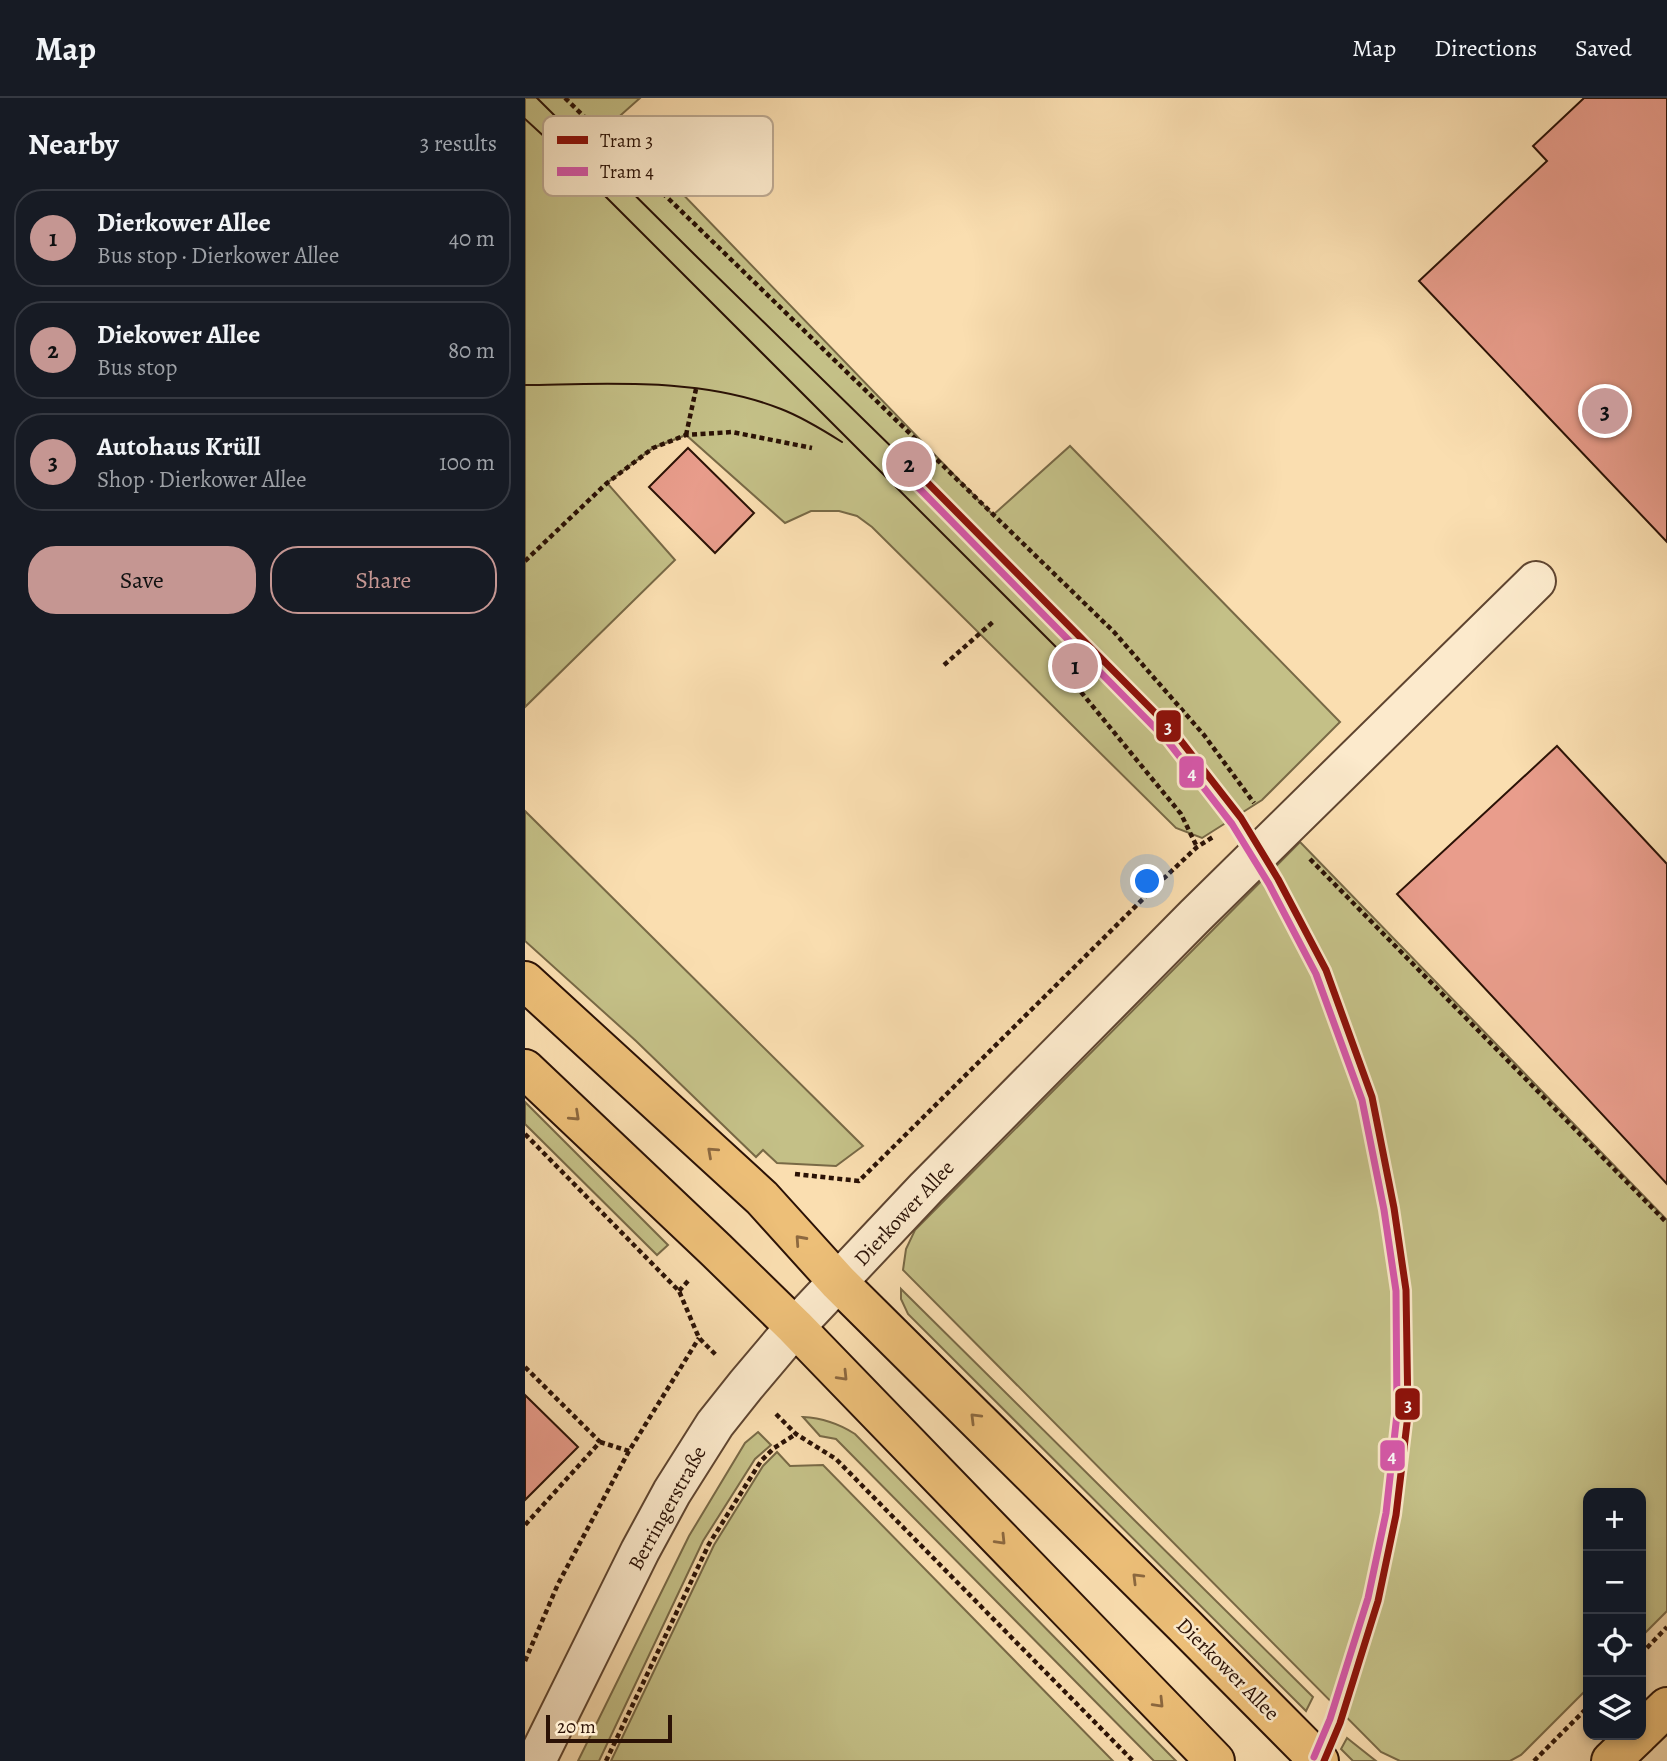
<!DOCTYPE html>
<html lang="en">
<head>
<meta charset="utf-8">
<style>
	body { margin:0; font-family:Alegreya,serif; background:#242831; color:#f1f3f6 }
	.controls { position:absolute; right:21px; bottom:21px; display:grid; overflow:hidden; border-radius:14px; box-shadow:0 4px 10px #0003 }
	.controls button { width:63px; height:63px; display:grid; place-items:center; padding:0; border:0; border-bottom:2px solid #363941; background:#171b24; color:#f1f3f6; font:35px sans-serif }
	.scale { position:absolute; left:21px; bottom:18px; width:126px; box-sizing:border-box; padding-left:7px; border:4px solid #2b1206; border-top:0; font-size:19px; line-height:24px; white-space:nowrap; color:#2b1206; -webkit-text-stroke:5px #fceacc; paint-order:stroke }
	.you { position:absolute; left:623px; top:784px; width:24px; height:24px; margin:-18px; border:5px solid #fff; border-radius:50%; background:#1a73e8; box-shadow:0 0 0 10px #1a73e833 }
	.badge { display:grid; place-items:center; width:46px; height:46px; border-radius:50%; background:#c59692; color:#111; font-size:23px; font-weight:700 }
	.pin { position:absolute; translate:-50% -50%; border:4px solid #fff; box-shadow:0 2px 7px #0006 }
	.list { margin:0; padding:0; list-style:none }
	h2 { display:flex; justify-content:space-between; align-items:center; height:91px; margin:0; padding:0 28px; font-size:30px }
	h2 small { font-size:23px; font-weight:400; color:#9ea1a6 }
	.list li { display:grid; grid-template-columns:46px 1fr auto; gap:21px; align-items:center; box-sizing:border-box; height:98px; margin:0 14px 14px; padding:0 14px; border:2px solid #363941; border-radius:28px }
	.list b { display:block; font-size:26px; white-space:nowrap }
	.list p { margin:0; font-size:23px; white-space:nowrap; color:#9ea1a6 }
	.list em { font-size:23px; font-style:normal; color:#9ea1a6 }
	.actions { display:flex; gap:14px; padding:21px 28px }
	.actions a { flex:1; padding:16px 0; border:2px solid #c59692; border-radius:28px; text-align:center; font-size:24px; color:#c59692 }
	.actions .main { background:#c59692; color:#111 }
	.icon { flex:none; width:38px; height:38px; fill:none; stroke:currentColor; stroke-width:2; stroke-linecap:round; stroke-linejoin:round }
	.map { position:relative; flex:none; width:1142px; height:1663px; overflow:hidden }
	header { display:flex; align-items:center; gap:42px; box-sizing:border-box; height:98px; padding:0 35px; background:#171b24; border-bottom:2px solid #363941 }
	header strong { font-size:33px }
	nav { display:flex; gap:38px; margin-inline-start:auto; font-size:24px }
	main { display:flex }
	aside { flex:1; background:#171b24 }
	.map>svg:first-child { display:block }
	.green { fill:#c4c087; stroke:#786946; stroke-width:2 }
	.building { fill:#e99d8c; stroke:#2b1206; stroke-width:2 }
	.lines { fill:none; stroke-linecap:round; stroke-linejoin:round }
	.minor-casing { stroke:#5f4530; stroke-width:42 }
	.major-casing { stroke:#2b1206; stroke-width:42 }
	.highway-casing { stroke:#2b1206; stroke-width:42 }
	.path { stroke:#2b1206; stroke-width:4.5; stroke-dasharray:5 3.5; stroke-linecap:butt }
	.minor { stroke:#fceacc; stroke-width:38 }
	.major { stroke:#edbf78; stroke-width:38 }
	.highway { stroke:#edbf78; stroke-width:38 }
	.tram { stroke:#2b1206; stroke-width:2 }
	.tram-1-casing { stroke:#fceacc; stroke-width:12 }
	.tram-2-casing { stroke:#fceacc; stroke-width:12 }
	.tram-1 { stroke:#8d110a; stroke-width:7 }
	.tram-2 { stroke:#d758ab; stroke-width:7 }
	.oneway { stroke:#8c683f }
	.labels { text-anchor:middle; stroke-width:5; stroke-linejoin:round; paint-order:stroke }
	.street-label { font-size:21px; fill:#2b1206; stroke:#fceacc }
	.key { fill:#fceacc; stroke:#bda991; stroke-width:2 }
	.key-label { font-size:19px; fill:#2b1206 }
	.line-badge { stroke:#fceacc; stroke-width:2.5 }
	.badge-label { font-size:19px; text-anchor:middle; font-weight:bold; fill:#fff }
</style>
</head>
<body>
<header>
<strong>Map</strong>
<nav><a>Map</a><a>Directions</a><a>Saved</a></nav>
</header>
<main>
<aside>
<h2>Nearby<small>3 results</small></h2>
<ul class="list">
<li><span class="badge">1</span><div><b>Dierkower Allee</b><p>Bus stop · Dierkower Allee</p></div><em>40 m</em></li>
<li><span class="badge">2</span><div><b>Diekower Allee</b><p>Bus stop</p></div><em>80 m</em></li>
<li><span class="badge">3</span><div><b>Autohaus Krüll</b><p>Shop · Dierkower Allee</p></div><em>100 m</em></li>
</ul>
<div class="actions"><a class="main">Save</a><a>Share</a></div>
</aside>
<div class="map">
<svg width="1142" height="1663" viewBox="0 0 1142 1663">
	<rect width="100%" height="100%" fill="#fadeb0"/>
	<filter id="stains"><feTurbulence type="fractalNoise" baseFrequency=".00286" numOctaves="4"/><feColorMatrix values="0 0 0 0 .2 0 0 0 0 .09 0 0 0 0 .02 0 0 0 .5 -.17"/></filter>
	<radialGradient id="worn" r=".72"><stop offset=".6" stop-color="#630" stop-opacity="0"/><stop offset="1" stop-color="#630" stop-opacity=".3"/></radialGradient>
	<g class="green">
		<path d="M 0,0 L 115,0 L 88,24 L 468,417 L 545,348 L 815,624 L 737,702 L 677,740 L 651,730 L 347,429 L 332,418 L 314,413 L 286,413 L 260,425 L 161,337 L 128,350 L 82,385 L 150,462 L 0,609 Z"/>
		<path d="M 0,713 L 338,1048 L 311,1068 L 252,1065 L 238,1052 L 231,1059 L 111,943 L 0,843 Z"/>
		<path d="M 775,744 L 1142,1122 L 1142,1513 L 1116,1539 L 1116,1395 L 1063,1395 L 1063,1590 L 996,1657 L 985,1663 L 875,1663 L 856,1654 L 378,1172 L 381,1151 L 390,1132 Z"/>
		<path d="M 0,1004 L 143,1147 L 132,1157 L 0,1026 Z"/>
		<path d="M 376,1191 L 788,1599 L 781,1613 L 383,1216 L 376,1201 Z"/>
		<path d="M 278,1319 C 298,1320 313,1325 330,1336 L 651,1663 L 629,1663 L 311,1341 L 295,1338 Z"/>
		<path d="M 233,1334 L 246,1347 L 230,1361 L 178,1443 L 74,1663 L 53,1663 L 164,1438 L 220,1345 Z"/>
		<path d="M 252,1354 L 265,1368 L 298,1367 L 588,1663 L 86,1663 L 189,1447 L 238,1368 Z"/>
		<path d="M 822,1640 L 851,1663 L 828,1663 L 816,1651 Z"/>
	</g>
	<g class="building">
		<path d="M 1059,0 L 1142,0 L 1142,444 L 894,183 L 1022,63 L 1008,48 Z"/>
		<path d="M 163,350 L 229,415 L 190,455 L 124,389 Z"/>
		<path d="M 1032,648 L 1142,766 L 1142,1086 L 872,796 Z"/>
		<path d="M 0,1297 L 53,1349 L 0,1402 Z"/>
	</g>
	<g class="lines">
		<g class="minor-casing">
			<path id="minor" d="M 11,1663 L 115,1453 L 147,1394 L 190,1326 L 221,1287 L 270,1229 L 401,1090 L 670,818 L 1011,483"/>
		</g>
		<g class="major-casing">
			<g id="major">
				<path d="M 0,883 L 237,1100 L 313,1184 L 660,1528 L 794,1663"/>
				<path d="M 0,971 L 191,1152 L 270,1229 L 690,1663"/>
			</g>
		</g>
		<g class="highway-casing">
			<g id="highway">
				<path d="M 1116,1634 L 1142,1609"/>
				<path d="M 1086,1663 L 1113,1637"/>
			</g>
		</g>
		<g class="path">
			<path d="M 40,0 L 589,534 L 679,637 L 729,705"/>
			<path d="M 161,337 L 171,291"/>
			<path d="M 0,463 L 82,385 L 128,350 L 161,337 L 207,334 L 287,350"/>
			<path d="M 419,567 L 469,523"/>
			<path d="M 556,594 L 656,716 L 672,749"/>
			<path d="M 785,761 L 1142,1125"/>
			<path d="M 0,1036 L 154,1193 L 174,1240 L 192,1258"/>
			<path d="M 270,1076 L 334,1083 L 636,783 L 672,749 L 688,739"/>
			<path d="M 154,1193 L 163,1183"/>
			<path d="M 0,1269 L 75,1344 L 0,1427"/>
			<path d="M 251,1316 L 271,1336 L 311,1361 L 608,1663"/>
			<path d="M 75,1344 L 104,1353"/>
			<path d="M 1116,1556 L 1142,1529"/>
			<path d="M 0,1563 L 33,1486 L 104,1353 L 174,1240"/>
			<path d="M 81,1663 L 184,1446 L 236,1363 L 249,1350 L 271,1336"/>
			<path d="M 1009,1663 L 1063,1609"/>
		</g>
		<use href="#minor" class="minor"/>
		<use href="#major" class="major"/>
		<use href="#highway" class="highway"/>
		<g class="tram">
			<path d="M 12,0 L 169,156 L 384,366"/>
			<path d="M 0,21 L 36,54 L 550,568"/>
			<path d="M 0,287 C 84,286 176,279 256,311 C 277,319 298,332 317,344"/>
		</g>
		<g class="tram-1-casing">
			<path id="tram-1" d="M 384,366 L 649,634 L 716,720 L 753,781 L 801,872 L 847,999 L 869,1110 L 881,1192 L 883,1317 L 871,1417 L 853,1503 L 815,1625 L 799,1663"/>
		</g>
		<g class="tram-2-casing">
			<path id="tram-2" d="M 377,373 L 641,641 L 707,726 L 744,786 L 791,876 L 837,1002 L 859,1112 L 871,1193 L 872,1316 L 861,1415 L 843,1500 L 805,1621 L 789,1659"/>
		</g>
		<use href="#tram-1" class="tram-1"/>
		<use href="#tram-2" class="tram-2"/>
	</g>
	<defs><path id="oneway-chevron" d="M-2-3.5L2.5 0L-2 3.5" fill="none" stroke-width="1.6" stroke-linecap="round" stroke-linejoin="round" transform="scale(1.75)"/></defs>
	<g class="oneway">
		<use href="#oneway-chevron" transform="translate(50 1018) rotate(43)"/>
		<use href="#oneway-chevron" transform="translate(187 1054) rotate(-138)"/>
		<use href="#oneway-chevron" transform="translate(275 1142) rotate(-132)"/>
		<use href="#oneway-chevron" transform="translate(318 1278) rotate(46)"/>
		<use href="#oneway-chevron" transform="translate(450 1320) rotate(-135)"/>
		<use href="#oneway-chevron" transform="translate(476 1442) rotate(46)"/>
		<use href="#oneway-chevron" transform="translate(612 1480) rotate(-135)"/>
		<use href="#oneway-chevron" transform="translate(634 1605) rotate(46)"/>
	</g>
	<g class="labels">
		<g class="street-label">
			<text transform="translate(379 1115) rotate(-47)" y="7">Dierkower Allee</text>
			<text transform="translate(142 1410) rotate(-61)" y="7">Berringerstraße</text>
			<text transform="translate(703 1571) rotate(45)" y="7">Dierkower Allee</text>
		</g>
	</g>
	<rect x="18" y="18" width="230" height="80" rx="10" class="key"/>
	<rect x="32" y="38" width="31" height="8" fill="#8d110a"/>
	<rect x="32" y="69" width="31" height="9" fill="#d758ab"/>
	<g class="key-label">
		<text x="75" y="49">Tram 3</text>
		<text x="75" y="80">Tram 4</text>
	</g>
	<g class="line-badge">
		<rect x="630" y="611" width="27" height="34" rx="7" fill="#8d110a"/>
		<rect x="653" y="657" width="27" height="34" rx="7" fill="#d758ab"/>
		<rect x="869" y="1289" width="27" height="34" rx="7" fill="#8d110a"/>
		<rect x="854" y="1341" width="27" height="33" rx="7" fill="#d758ab"/>
	</g>
	<g class="badge-label">
		<text x="643" y="635">3</text>
		<text x="667" y="681">4</text>
		<text x="883" y="1313">3</text>
		<text x="867" y="1364">4</text>
	</g>
	<rect width="100%" height="100%" filter="url(#stains)"/>
	<rect width="100%" height="100%" fill="url(#worn)"/>
</svg>
<div class="controls">
<button>+</button>
<button>−</button>
<button><svg class="icon" aria-label="locate" viewBox="0 0 24 24"><circle cx="12" cy="12" r="6"/><path d="M12 2v4M12 18v4M2 12h4M18 12h4"/></svg></button>
<button><svg class="icon" aria-label="layers" viewBox="0 0 24 24"><path d="M12 4l9 5-9 5-9-5zM3 14l9 5 9-5"/></svg></button>
</div>
<div class="scale">20 m</div>
<div class="you"></div>
<div class="pin badge" style="left:550px;top:568px">1</div>
<div class="pin badge" style="left:384px;top:366px">2</div>
<div class="pin badge" style="left:1080px;top:313px">3</div>
</div>
</main>
</body>
</html>
